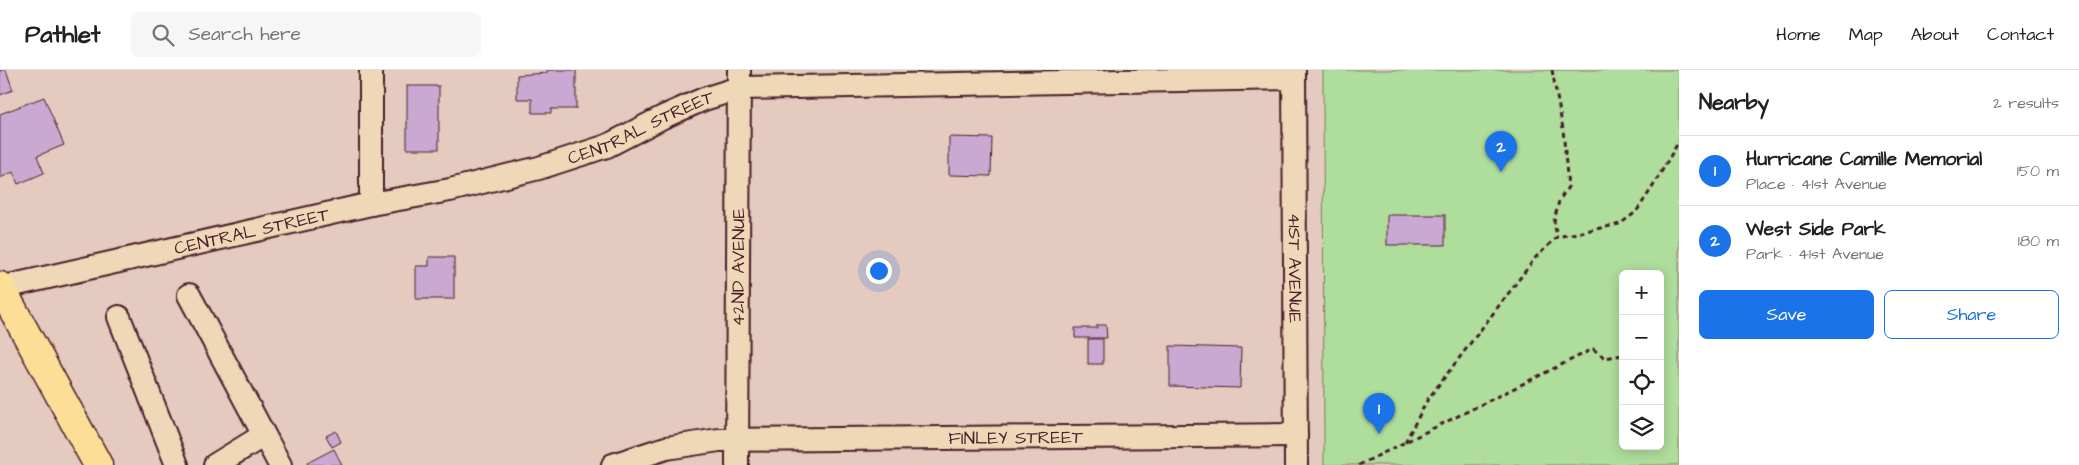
<!DOCTYPE html>
<html lang="en">
<head>
<meta charset="utf-8">
<style>
	body { margin:0; font-family:"Architects Daughter",sans-serif; background:#f6f6f6; color:#202124 }
	.controls { position:absolute; right:15px; bottom:15px; display:grid; overflow:hidden; border-radius:8px; box-shadow:0 2px 12px #0003 }
	.controls button { width:45px; height:45px; display:grid; place-items:center; padding:0; border:0; border-bottom:1px solid #e0e0e0; background:#fff; color:#202124; font:25px sans-serif }
	.you { position:absolute; left:878px; top:200px; width:18px; height:18px; margin:-12px; border:4px solid #fff; border-radius:50%; background:#1a73e8; box-shadow:0 0 0 8px #1a73e833 }
	.badge { display:grid; place-items:center; width:32px; height:32px; border-radius:50%; background:#1a73e8; color:#fff; font-size:16px; font-weight:700 }
	.pin { position:absolute; translate:-50% -41px; filter:drop-shadow(0 1px 2px #0008) }
	.pin::after { content:''; position:absolute; top:26px; width:18px; height:15px; background:inherit; clip-path:polygon(0 0,100% 0,50% 100%) }
	.list { margin:0; padding:0; list-style:none }
	h2 { display:flex; justify-content:space-between; align-items:center; height:65px; margin:0; padding:0 20px; font-size:21px }
	h2 small { font-size:16px; font-weight:400; color:#757577 }
	.list li { display:grid; grid-template-columns:32px 1fr auto; gap:15px; align-items:center; box-sizing:border-box; height:70px; padding:0 20px; border-top:1px solid #e0e0e0 }
	.list b { display:block; font-size:19px; white-space:nowrap }
	.list p { margin:0; font-size:16px; white-space:nowrap; color:#757577 }
	.list em { font-size:16px; font-style:normal; color:#757577 }
	.actions { display:flex; gap:10px; padding:15px 20px }
	.actions a { flex:1; padding:11px 0; border:1px solid #1a73e8; border-radius:8px; text-align:center; font-size:18px; color:#1a73e8 }
	.actions .main { background:#1a73e8; color:#fff }
	.icon { flex:none; width:28px; height:28px; fill:none; stroke:currentColor; stroke-width:2; stroke-linecap:round; stroke-linejoin:round }
	.map { position:relative; flex:none; width:1679px; height:395px; overflow:hidden }
	header { display:flex; align-items:center; gap:30px; box-sizing:border-box; height:70px; padding:0 25px; background:#fff; border-bottom:1px solid #e0e0e0 }
	header strong { font-size:24px }
	nav { display:flex; gap:28px; margin-inline-start:auto; font-size:18px }
	.search { width:350px; height:45px; background:#f6f6f6; display:flex; align-items:center; gap:12px; box-sizing:border-box; padding:0 18px; border-radius:8px; color:#757577; font-size:19px }
	main { display:flex }
	aside { flex:1; background:#fff }
	.map>svg:first-child { display:block }
	.green { fill:#afdd9c; stroke:#7c7e64; fill-rule:evenodd }
	.building { fill:#c9a8d2; stroke:#4a1f2b }
	.lines { fill:none; stroke-linecap:round; stroke-linejoin:round }
	.minor-casing { stroke:#4a1f2b; stroke-width:26 }
	.major-casing { stroke:#4a1f2b; stroke-width:31 }
	.path { stroke:#4a1f2b; stroke-width:3; stroke-dasharray:5 4; stroke-linecap:butt }
	.minor { stroke:#efd8b7; stroke-width:22 }
	.major { stroke:#fcde96; stroke-width:28 }
	.labels { text-anchor:middle; stroke-width:4; stroke-linejoin:round; paint-order:stroke }
	.street-label { font-size:18px; fill:#4a1f2b; stroke:#efd8b7 }
</style>
</head>
<body>
<header>
<strong>Pathlet</strong>
<div class="search"><svg class="icon" aria-label="search" viewBox="0 0 24 24"><circle cx="10" cy="10" r="6"/><path d="M15 15l6 6"/></svg>Search here</div>
<nav><a>Home</a><a>Map</a><a>About</a><a>Contact</a></nav>
</header>
<main>
<div class="map">
<svg width="1679" height="395" viewBox="0 0 1679 395">
	<rect width="100%" height="100%" fill="#e4cabf"/>
	<filter id="ink" filterUnits="userSpaceOnUse"><feTurbulence type="fractalNoise" baseFrequency=".02" numOctaves="2"/><feDisplacementMap in="SourceGraphic" scale="10" xChannelSelector="R" yChannelSelector="G"/><feConvolveMatrix kernelMatrix="1 2 1 2 8 2 1 2 1" color-interpolation-filters="sRGB"/></filter>
	<g filter="url(#ink)">
		<path class="green" d="M 1323,0 L 1679,0 L 1679,395 L 1324,395 ZM 1623,204 L 1660,204 L 1660,376 L 1623,376 Z"/>
		<g class="building">
			<path d="M 0,0 L 6,0 L 13,20 L 0,25 Z"/>
			<path d="M 547,0 L 576,0 L 576,39 L 551,39 L 551,43 L 532,43 L 532,29 L 517,29 L 517,5 L 547,3 Z"/>
			<rect x="407" y="16" width="32" height="63"/>
			<path d="M 44,27 L 64,75 L 37,86 L 44,103 L 18,114 L 13,102 L 0,108 L 0,44 Z"/>
			<path d="M 949,67 L 992,68 L 991,106 L 949,105 Z"/>
			<rect x="1387" y="145" width="58" height="30"/>
			<path d="M 429,187 L 454,187 L 454,229 L 416,229 L 416,196 L 429,196 Z"/>
			<path d="M 1097,255 L 1106,255 L 1107,268 L 1075,268 L 1075,258 L 1097,258 Z"/>
			<rect x="1088" y="269" width="15" height="25"/>
			<path d="M 1170,276 L 1241,278 L 1240,318 L 1170,316 Z"/>
			<path d="M 336,361 L 341,372 L 332,377 L 326,366 Z"/>
			<path d="M 334,379 L 342,395 L 308,395 L 307,393 Z"/>
		</g>
		<g class="lines">
			<g class="minor-casing">
				<g id="minor">
					<path d="M 371,0 L 371,134"/>
					<path id="s1" d="M 1294,0 L 1296,395"/>
					<path id="s2" d="M 0,218 L 371,134 L 450,120 L 539,98 L 607,76 L 663,47 L 704,29 L 739,18 L 1294,8"/>
					<path d="M 189,225 L 264,365"/>
					<path d="M 119,247 L 177,395"/>
					<path d="M 215,395 L 264,365 L 280,395"/>
					<path id="s3" d="M 613,395 L 666,378 L 719,370 L 1296,365"/>
					<path id="s4" d="M 737,395 L 739,0"/>
				</g>
			</g>
			<g class="major-casing">
				<path id="major" d="M 0,216 L 98,395"/>
			</g>
			<g class="path">
				<path d="M 1552,0 L 1563,59 L 1568,117 L 1559,131 L 1554,151 L 1557,167"/>
				<path d="M 1405,372 L 1428,329 L 1536,187 L 1557,167 L 1620,154 L 1636,142 L 1652,118 L 1679,71"/>
				<path d="M 1359,395 L 1593,279 L 1605,288 L 1623,285"/>
			</g>
			<use href="#minor" class="minor"/>
			<use href="#major" class="major"/>
		</g>
	</g>
	<g class="labels">
		<g class="street-label">
			<text dy="6" stroke="none"><textPath href="#s2" startOffset="662">CENTRAL STREET</textPath></text>
			<text dy="6" stroke="none"><textPath href="#s2" startOffset="258">CENTRAL STREET</textPath></text>
			<text dy="6" stroke="none"><textPath href="#s4" startOffset="198">42ND AVENUE</textPath></text>
			<text dy="6" stroke="none"><textPath href="#s1" startOffset="198">41ST AVENUE</textPath></text>
			<text dy="6" stroke="none"><textPath href="#s3" startOffset="406">FINLEY STREET</textPath></text>
		</g>
	</g>
</svg>
<div class="controls">
<button>+</button>
<button>−</button>
<button><svg class="icon" aria-label="locate" viewBox="0 0 24 24"><circle cx="12" cy="12" r="6"/><path d="M12 2v4M12 18v4M2 12h4M18 12h4"/></svg></button>
<button><svg class="icon" aria-label="layers" viewBox="0 0 24 24"><path d="M12 4l9 5-9 5-9-5zM3 14l9 5 9-5"/></svg></button>
</div>
<div class="you"></div>
<div class="pin badge" style="left:1379px;top:364px">1</div>
<div class="pin badge" style="left:1501px;top:102px">2</div>
</div>
<aside>
<h2>Nearby<small>2 results</small></h2>
<ul class="list">
<li><span class="badge">1</span><div><b>Hurricane Camille Memorial</b><p>Place · 41st Avenue</p></div><em>150 m</em></li>
<li><span class="badge">2</span><div><b>West Side Park</b><p>Park · 41st Avenue</p></div><em>180 m</em></li>
</ul>
<div class="actions"><a class="main">Save</a><a>Share</a></div>
</aside>
</main>
</body>
</html>
